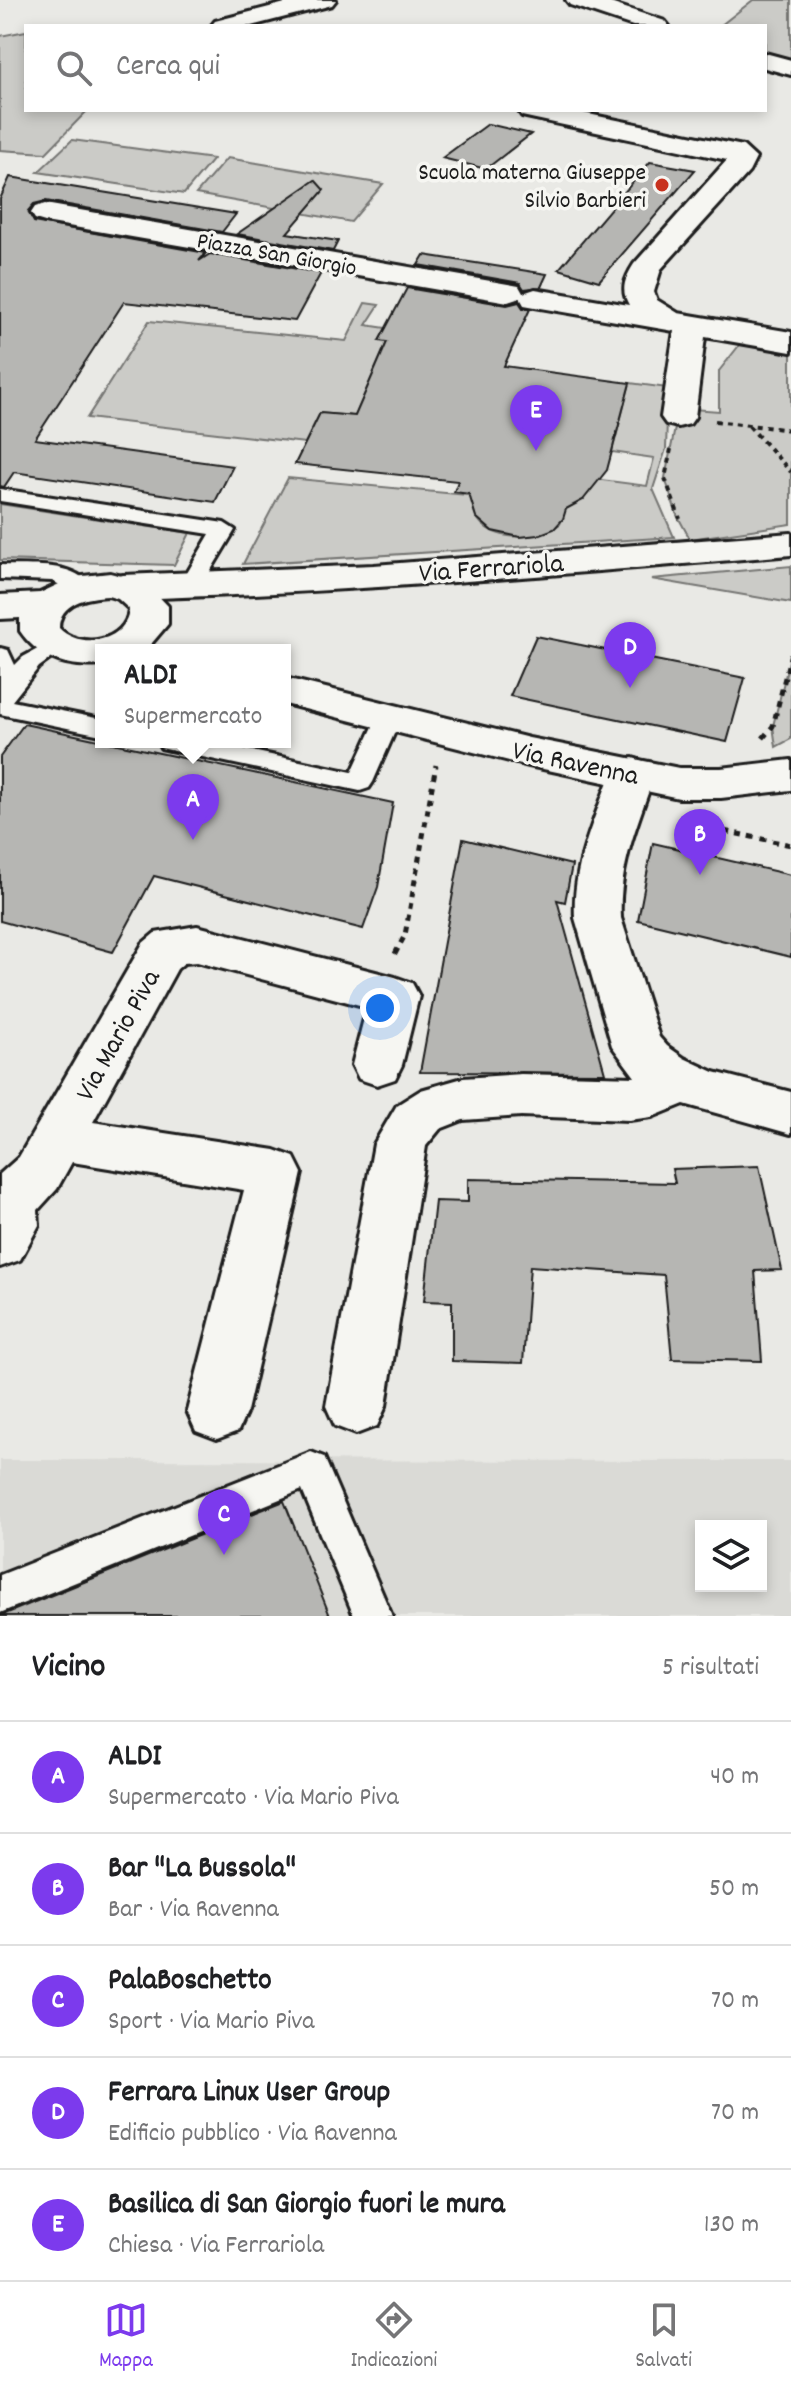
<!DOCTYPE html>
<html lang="it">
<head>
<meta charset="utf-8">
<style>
	body { margin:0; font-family:Dekko,sans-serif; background:#f2f2f2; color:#202124 }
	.controls { position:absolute; right:24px; bottom:24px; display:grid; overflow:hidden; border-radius:0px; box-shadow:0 4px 12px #0003 }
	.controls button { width:72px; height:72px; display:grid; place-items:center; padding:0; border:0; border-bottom:2px solid #e0e0e0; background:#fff; color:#202124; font:40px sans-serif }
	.you { position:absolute; left:380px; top:1008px; width:28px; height:28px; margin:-20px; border:6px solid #fff; border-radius:50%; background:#1a73e8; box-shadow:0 0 0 12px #1a73e833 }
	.badge { display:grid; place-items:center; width:52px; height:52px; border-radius:50%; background:#7c3aed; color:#fff; font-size:26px; font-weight:700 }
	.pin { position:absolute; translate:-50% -66px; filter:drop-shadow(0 2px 4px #0008) }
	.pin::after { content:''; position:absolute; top:42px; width:28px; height:24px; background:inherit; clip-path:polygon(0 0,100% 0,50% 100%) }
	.popup { position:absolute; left:95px; top:644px; width:196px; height:104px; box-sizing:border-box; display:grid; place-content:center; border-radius:0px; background:#fff; filter:drop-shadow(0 2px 6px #0005); font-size:26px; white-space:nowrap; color:#757577 }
	.popup b { font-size:30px; color:#202124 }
	.popup::after { content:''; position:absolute; left:50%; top:100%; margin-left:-16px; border:16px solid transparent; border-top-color:#fff }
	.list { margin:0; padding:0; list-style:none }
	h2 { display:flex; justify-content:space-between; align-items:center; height:104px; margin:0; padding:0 32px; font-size:34px }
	h2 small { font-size:26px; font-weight:400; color:#757577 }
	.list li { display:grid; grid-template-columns:52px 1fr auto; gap:24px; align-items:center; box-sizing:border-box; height:112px; padding:0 32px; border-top:2px solid #e0e0e0 }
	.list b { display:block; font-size:30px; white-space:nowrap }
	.list p { margin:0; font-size:26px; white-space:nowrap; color:#757577 }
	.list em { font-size:26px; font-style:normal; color:#757577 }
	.icon { flex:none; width:44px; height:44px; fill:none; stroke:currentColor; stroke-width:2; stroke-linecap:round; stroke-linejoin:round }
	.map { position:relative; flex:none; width:791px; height:1616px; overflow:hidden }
	.search { position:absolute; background:#fff; box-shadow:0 4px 12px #0003; left:24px; right:24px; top:24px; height:88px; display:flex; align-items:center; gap:20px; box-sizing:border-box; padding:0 28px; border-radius:0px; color:#757577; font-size:30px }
	.sheet { height:664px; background:#fff }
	nav { display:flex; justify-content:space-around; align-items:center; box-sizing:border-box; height:112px; border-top:2px solid #e0e0e0; background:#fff; font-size:22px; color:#757577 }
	nav a { display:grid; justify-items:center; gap:4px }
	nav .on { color:#7c3aed }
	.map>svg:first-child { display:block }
	.built { fill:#dadad6; fill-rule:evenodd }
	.green { fill:#cbcbc7; stroke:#747472; stroke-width:2 }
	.building { fill:#b6b6b3; stroke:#1c1c1c; stroke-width:2 }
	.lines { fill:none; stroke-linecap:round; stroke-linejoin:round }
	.service-casing { stroke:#1c1c1c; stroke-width:6 }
	.minor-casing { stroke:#1c1c1c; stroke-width:6 }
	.secondary-casing { stroke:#1c1c1c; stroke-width:6 }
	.path-far1 { stroke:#1c1c1c; stroke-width:4; stroke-dasharray:5 5; stroke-linecap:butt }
	.path { stroke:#1c1c1c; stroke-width:5; stroke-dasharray:6 6; stroke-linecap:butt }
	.service { fill:#f6f6f2; fill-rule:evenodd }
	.minor { fill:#f6f6f2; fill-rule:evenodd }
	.secondary { fill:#f6f6f2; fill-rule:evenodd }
	.poi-dot { fill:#c8321e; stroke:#f6f6f2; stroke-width:3 }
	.labels { text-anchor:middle; stroke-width:7; stroke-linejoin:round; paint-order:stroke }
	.far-poi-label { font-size:24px; fill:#1c1c1c; stroke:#f6f6f2; text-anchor:end }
	.far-street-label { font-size:24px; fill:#1c1c1c; stroke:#f6f6f2 }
	.street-label { font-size:28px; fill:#1c1c1c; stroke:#f6f6f2 }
</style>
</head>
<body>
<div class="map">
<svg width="791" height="1616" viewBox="0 0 791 1616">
	<rect width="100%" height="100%" fill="#e9e9e5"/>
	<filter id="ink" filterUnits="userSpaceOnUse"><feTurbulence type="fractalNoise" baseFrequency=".0125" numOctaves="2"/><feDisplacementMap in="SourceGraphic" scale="16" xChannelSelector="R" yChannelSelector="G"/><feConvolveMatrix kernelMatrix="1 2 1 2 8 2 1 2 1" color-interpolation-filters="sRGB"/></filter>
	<g filter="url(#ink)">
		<path class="built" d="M 0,1460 L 791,1461 L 791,1616 L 0,1616 ZM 701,1526 L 761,1526 L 761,1586 L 701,1586 Z"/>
		<g class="green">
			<path d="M 753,0 L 791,0 L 791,64 L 765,56 L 765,26 L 720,26 Z"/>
			<path d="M 26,31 L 26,110 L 88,110 L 46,153 L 0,150 L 0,36 Z"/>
			<path d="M 72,140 L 213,159 L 184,194 L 38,172 Z"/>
			<path d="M 227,158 L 383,184 L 351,222 L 196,194 Z"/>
			<path d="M 365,303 L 379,305 L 366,325 L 386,328 L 379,341 L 387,342 L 355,416 L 320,413 L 305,443 L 87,418 L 149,321 L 346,341 Z"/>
			<path d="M 741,343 L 791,351 L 791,524 L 690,539 L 677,515 L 665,478 L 679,408 L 719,411 L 719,371 Z"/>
			<path d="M 630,383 L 668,388 L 666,449 L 653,489 L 674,537 L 243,564 L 288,478 L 478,496 L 473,508 C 482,544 535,542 560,524 L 567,506 L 583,500 L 594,479 L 647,486 L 654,458 L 612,452 Z"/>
			<path d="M 0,504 L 190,533 L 174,565 L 0,560 Z"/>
			<path d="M 791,566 L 791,603 L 651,579 Z"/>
			<path d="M 791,653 L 791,739 L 776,747 L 773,726 Z"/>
		</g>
		<g class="building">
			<path d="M 488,124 L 531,134 L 486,169 L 442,158 Z"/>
			<path d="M 650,162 L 695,170 L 599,281 L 559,269 Z"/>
			<path d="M 10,177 L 236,214 L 222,232 L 46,201 L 34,204 L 28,211 L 34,222 L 206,253 L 199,261 L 210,254 L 321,273 L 295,321 L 124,302 L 35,439 L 233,466 L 215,502 L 14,472 L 4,487 L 0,486 L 0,199 Z"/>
			<path d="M 315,180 L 324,190 L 287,233 L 338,241 L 333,251 L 237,234 Z"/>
			<path d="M 424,255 L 547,274 L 541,287 L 524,289 L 520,283 L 418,265 Z"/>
			<path d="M 407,288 L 507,305 L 519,302 L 523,308 L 530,309 L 504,366 L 630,383 L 607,470 L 583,500 L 566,509 L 563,519 L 554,529 L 538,535 L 520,537 L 492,531 L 476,517 L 469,494 L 454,492 L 458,481 L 295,464 L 320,413 L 355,416 L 387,342 L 379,341 Z"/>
			<path d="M 536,636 L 745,678 L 727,742 L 510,696 Z"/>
			<path d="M 24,724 L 393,803 L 378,887 L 363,929 L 154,876 L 113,952 L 0,921 L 0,757 Z"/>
			<path d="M 463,839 L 572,865 L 565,902 L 557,900 L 605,1073 L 420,1072 Z"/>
			<path d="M 653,843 L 791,875 L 791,957 L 638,920 Z"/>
			<path d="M 759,1166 L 782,1270 L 755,1271 L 762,1361 L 672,1359 L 664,1275 L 530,1266 L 523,1363 L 452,1361 L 452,1302 L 424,1301 L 435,1201 L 468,1202 L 468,1179 L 675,1183 L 672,1169 Z"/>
			<path d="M 284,1501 L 330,1616 L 0,1616 Z"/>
		</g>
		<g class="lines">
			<g class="service-casing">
				<g id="service">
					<path d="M 0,489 L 224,523 L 235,530 L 199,590 L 183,590 L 180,585 L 210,534 L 0,501 Z"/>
					<path d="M 0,565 C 28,566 73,561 91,586 L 88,591 L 72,591 L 52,581 L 0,579 Z"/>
					<path d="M 56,639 L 64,641 L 68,646 L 39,667 L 12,701 L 101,719 L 101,735 L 0,714 L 0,648 L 8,650 L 15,665 L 23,657 Z"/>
					<path d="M 389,710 L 398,712 L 401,718 L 373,782 L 369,788 L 360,791 L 170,750 L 161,748 L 158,742 L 210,742 L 352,772 L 377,718 L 380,712 Z"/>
					<path d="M 311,1452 L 324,1457 L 392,1616 L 354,1616 L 302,1490 L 0,1613 L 0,1575 Z"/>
				</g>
			</g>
			<g class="minor-casing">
				<g id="minor">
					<path d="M 297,0 L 336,0 L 332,5 L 251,26 L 211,26 L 215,21 Z"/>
					<path d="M 566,0 L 601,0 L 665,21 L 669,26 L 633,26 L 570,5 Z"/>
					<path d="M 765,53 L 791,60 L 791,75 L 765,68 Z"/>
					<path d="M 518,110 L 569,110 L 733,144 L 743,146 L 756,158 L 749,172 L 661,269 L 654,292 L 657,300 L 678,313 L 791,332 L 791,352 L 705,337 L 695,417 L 690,424 L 678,427 L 666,424 L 661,417 L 674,331 L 535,307 L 524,305 L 520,298 L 508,302 L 45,222 L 35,219 L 31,213 L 35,207 L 45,204 L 508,284 L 519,286 L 523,293 L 535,289 L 629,305 C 620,290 625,278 634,264 L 727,160 L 531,118 L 522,116 Z"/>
					<path d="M 791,533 L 791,555 C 569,574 346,593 123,599 L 109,595 L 104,587 L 109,579 L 123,575 L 374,565 Z"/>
					<path d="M 633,758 L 648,763 L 655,773 C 639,821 618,866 621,918 L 659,1037 L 667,1046 L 684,1058 L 714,1072 L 791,1092 L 791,1134 L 684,1104 L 652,1117 L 629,1120 L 521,1116 L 463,1120 L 440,1129 L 426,1146 L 386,1406 L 377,1426 L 356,1434 L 335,1426 L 326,1406 L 374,1144 L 397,1105 L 421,1090 L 463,1078 L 521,1074 L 635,1077 L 612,1046 L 575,918 C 572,866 594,821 611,773 L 618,763 Z"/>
					<path d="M 197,926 L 395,977 L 412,983 L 419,996 L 402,1065 L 395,1079 L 377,1085 L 359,1079 L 352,1065 L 367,1007 L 197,962 L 184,963 L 177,969 L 93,1122 L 275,1150 L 294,1157 L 302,1173 L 247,1411 L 238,1431 L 217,1439 L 196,1431 L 187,1411 L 244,1190 L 72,1162 L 57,1189 L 38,1210 L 39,1225 L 20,1260 L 0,1267 L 0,1174 L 19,1157 L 143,943 L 155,933 Z"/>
				</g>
			</g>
			<g class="secondary-casing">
				<g id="secondary">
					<path d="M 110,573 L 145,582 L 168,606 L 168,624 L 146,650 L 101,650 L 101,665 C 68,668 39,659 20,631 L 20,618 L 0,619 L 0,595 L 40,593 L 74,577 ZM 108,596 L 118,599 L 129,609 C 127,642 80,650 59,628 C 59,603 87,597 108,596 Z"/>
					<path d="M 285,678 L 529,738 L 679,768 L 721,768 L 791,760 L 791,790 L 721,798 L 679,798 L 529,766 L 285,704 Z"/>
				</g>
			</g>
			<g class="path-far1">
				<path d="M 715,421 L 791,430"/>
				<path d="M 749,426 L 791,472"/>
				<path d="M 671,449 L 665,478 L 680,519"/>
			</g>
			<g class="path">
				<path d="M 763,738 L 773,726 L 791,653"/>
				<path d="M 690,824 L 791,845"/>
				<path d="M 395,954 L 405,935 L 436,765"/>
			</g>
			<use href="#service" class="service"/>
			<use href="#minor" class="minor"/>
			<use href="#secondary" class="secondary"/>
		</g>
	</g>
	<circle class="poi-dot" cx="662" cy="185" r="8"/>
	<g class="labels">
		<g class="far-poi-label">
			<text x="646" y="179">Scuola materna Giuseppe<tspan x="646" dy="28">Silvio Barbieri</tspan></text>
		</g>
		<g class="far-street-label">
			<text transform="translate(277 253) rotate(10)" y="8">Piazza San Giorgio</text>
		</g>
		<g class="street-label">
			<text transform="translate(491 566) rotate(-4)" y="10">Via Ferrariola</text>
			<text transform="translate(576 761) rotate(12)" y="10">Via Ravenna</text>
			<text transform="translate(116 1034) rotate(-61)" y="10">Via Mario Piva</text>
		</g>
	</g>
</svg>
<div class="controls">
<button><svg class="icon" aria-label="layers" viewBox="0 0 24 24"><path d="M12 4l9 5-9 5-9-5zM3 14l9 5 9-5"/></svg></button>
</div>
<div class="you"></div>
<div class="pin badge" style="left:193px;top:840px">A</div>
<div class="popup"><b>ALDI</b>Supermercato</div>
<div class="pin badge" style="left:700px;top:875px">B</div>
<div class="pin badge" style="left:224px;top:1555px">C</div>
<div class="pin badge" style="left:630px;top:688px">D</div>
<div class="pin badge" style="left:536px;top:451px">E</div>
<div class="search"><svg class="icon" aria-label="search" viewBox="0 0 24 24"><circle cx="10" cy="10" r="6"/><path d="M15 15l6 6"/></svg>Cerca qui</div>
</div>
<section class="sheet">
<h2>Vicino<small>5 risultati</small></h2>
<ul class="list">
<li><span class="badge">A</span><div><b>ALDI</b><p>Supermercato · Via Mario Piva</p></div><em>40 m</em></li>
<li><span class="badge">B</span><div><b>Bar &quot;La Bussola&quot;</b><p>Bar · Via Ravenna</p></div><em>50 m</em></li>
<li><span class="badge">C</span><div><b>PalaBoschetto</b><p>Sport · Via Mario Piva</p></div><em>70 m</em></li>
<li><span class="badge">D</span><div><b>Ferrara Linux User Group</b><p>Edificio pubblico · Via Ravenna</p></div><em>70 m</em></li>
<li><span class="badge">E</span><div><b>Basilica di San Giorgio fuori le mura</b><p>Chiesa · Via Ferrariola</p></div><em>130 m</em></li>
</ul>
</section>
<nav>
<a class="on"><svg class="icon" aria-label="map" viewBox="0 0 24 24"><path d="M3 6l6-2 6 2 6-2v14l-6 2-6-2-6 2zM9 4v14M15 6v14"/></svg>Mappa</a>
<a><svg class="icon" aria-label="directions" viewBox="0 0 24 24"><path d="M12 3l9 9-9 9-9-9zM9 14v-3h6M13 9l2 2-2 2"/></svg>Indicazioni</a>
<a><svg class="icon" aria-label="saved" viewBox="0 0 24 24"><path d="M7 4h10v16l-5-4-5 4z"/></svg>Salvati</a>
</nav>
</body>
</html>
